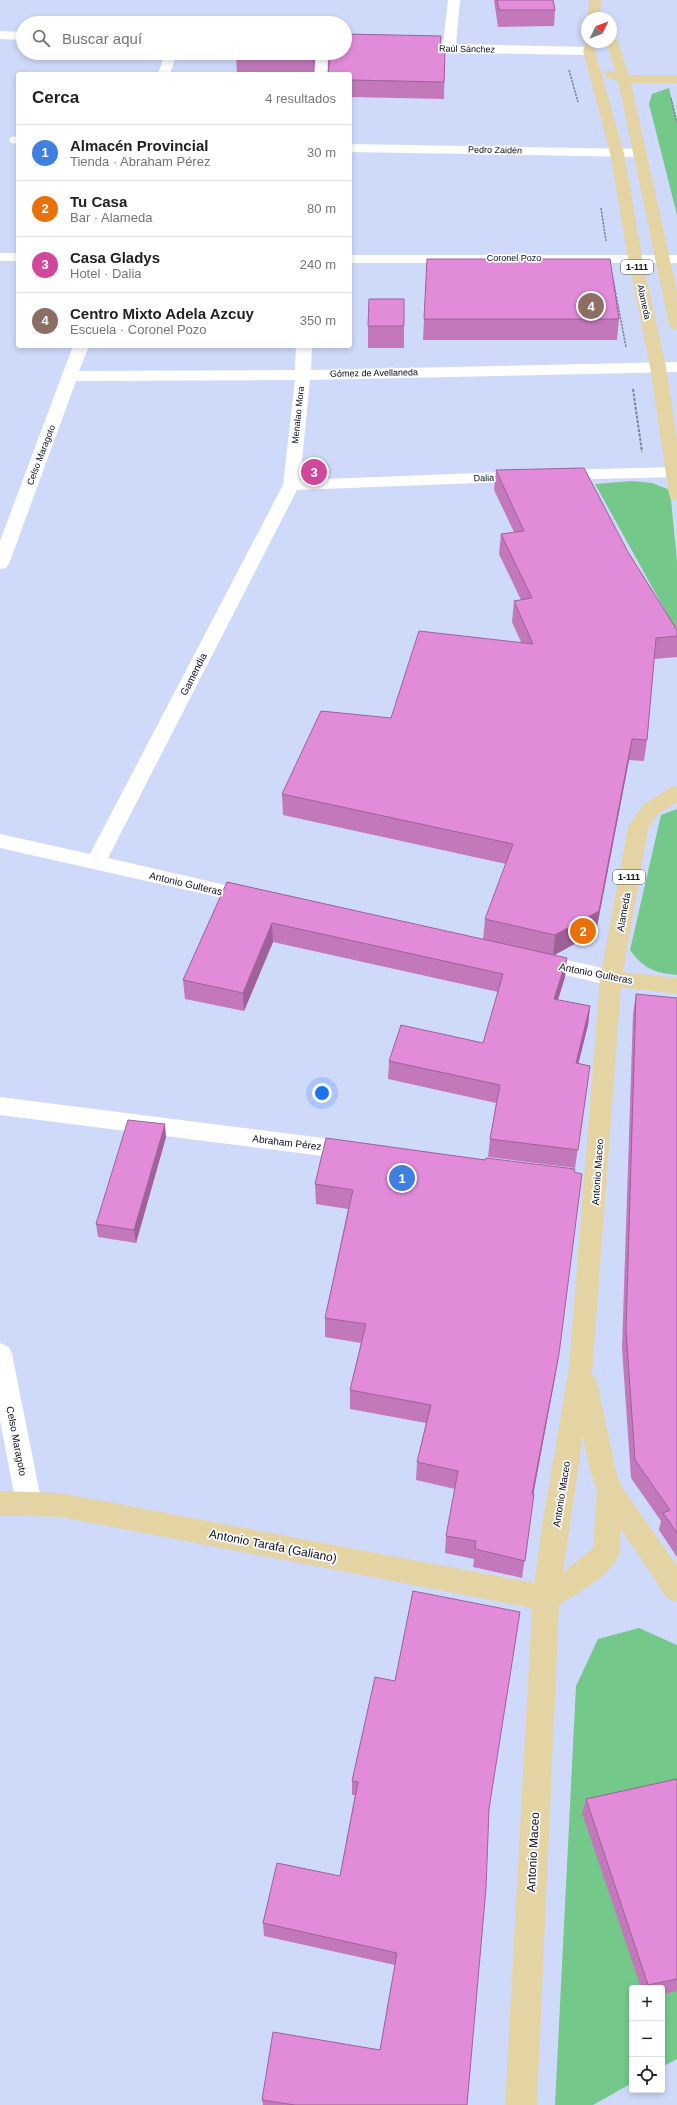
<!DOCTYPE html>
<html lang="es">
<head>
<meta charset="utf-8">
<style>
	body { margin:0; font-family:Arial,sans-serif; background:#f2f2f2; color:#222 }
	.controls { position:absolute; right:12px; bottom:12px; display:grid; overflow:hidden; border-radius:4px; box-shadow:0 2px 6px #0003 }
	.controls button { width:36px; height:36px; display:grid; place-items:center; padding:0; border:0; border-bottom:1px solid #e0e0e0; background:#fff; color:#222; font:20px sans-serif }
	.compass { position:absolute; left:581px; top:12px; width:36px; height:36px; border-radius:50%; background:#fff; box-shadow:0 2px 6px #0003; rotate:47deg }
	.you { position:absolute; left:322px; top:1093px; width:14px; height:14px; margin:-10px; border:3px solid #fff; border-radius:50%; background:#1a73e8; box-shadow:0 0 0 6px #1a73e833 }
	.badge { display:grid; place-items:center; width:26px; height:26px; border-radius:50%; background:#766533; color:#fff; font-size:13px; font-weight:700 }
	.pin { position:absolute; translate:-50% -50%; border:2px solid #fff; box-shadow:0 1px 4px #0006 }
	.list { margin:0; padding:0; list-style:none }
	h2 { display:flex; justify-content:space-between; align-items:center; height:52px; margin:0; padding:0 16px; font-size:17px }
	h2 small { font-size:13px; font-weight:400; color:#767676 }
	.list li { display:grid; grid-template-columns:26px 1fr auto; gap:12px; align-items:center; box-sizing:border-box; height:56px; padding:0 16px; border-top:1px solid #e0e0e0 }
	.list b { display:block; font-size:15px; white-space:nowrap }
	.list p { margin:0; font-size:13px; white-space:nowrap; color:#767676 }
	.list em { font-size:13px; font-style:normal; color:#767676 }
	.icon { flex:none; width:22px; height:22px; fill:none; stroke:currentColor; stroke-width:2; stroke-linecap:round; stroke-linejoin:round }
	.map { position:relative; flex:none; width:677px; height:2105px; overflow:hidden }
	.search { position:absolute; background:#fff; box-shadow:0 2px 6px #0003; left:16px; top:16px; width:336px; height:44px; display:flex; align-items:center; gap:10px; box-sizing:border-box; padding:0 14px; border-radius:22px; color:#767676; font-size:15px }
	.panel { position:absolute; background:#fff; box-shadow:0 2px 6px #0003; left:16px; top:72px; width:336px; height:276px; border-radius:4px }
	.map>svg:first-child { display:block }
	.green { fill:#74c98a }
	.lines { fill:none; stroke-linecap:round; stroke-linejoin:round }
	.path-far1 { stroke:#7a829a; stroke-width:1.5; stroke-dasharray:2.5 1; stroke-linecap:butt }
	.path { stroke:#7a829a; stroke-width:2; stroke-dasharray:3 1.5; stroke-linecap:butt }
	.minor { fill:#fff; fill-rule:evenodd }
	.major { fill:#e4d4a4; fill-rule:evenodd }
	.wall { fill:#c278bb }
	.shaded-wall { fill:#9e6198 }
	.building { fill:#e28bd9; stroke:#9e6198 }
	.labels { text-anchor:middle; stroke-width:3.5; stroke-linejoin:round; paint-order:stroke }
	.far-street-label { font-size:9px; fill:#0b0f1d; stroke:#fcfcfc }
	.shield { fill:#fcfcfc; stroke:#535660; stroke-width:1 }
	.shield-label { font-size:9px; font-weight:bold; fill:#0b0f1d }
	.street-label { font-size:10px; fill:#0b0f1d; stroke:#fcfcfc }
	.near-street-label { font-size:12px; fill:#0b0f1d; stroke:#fcfcfc }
</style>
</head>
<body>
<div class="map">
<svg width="677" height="2105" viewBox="0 0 677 2105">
	<rect width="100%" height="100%" fill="#cfdafb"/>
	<g class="green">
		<path d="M 669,88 L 677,123 L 677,215 L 649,104 L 652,94 Z"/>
		<path d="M 632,481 L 652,483 L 670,490 L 677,561 L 677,632 L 595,484 Z"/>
		<path d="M 677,809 L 677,975 C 654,973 643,968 630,950 L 661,815 Z"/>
		<path d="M 639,1628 L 677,1645 L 677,2059 L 662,2067 L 662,1988 L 632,1988 L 632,2083 L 593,2105 L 555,2105 L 576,1686 L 598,1639 Z"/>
	</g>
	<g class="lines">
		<g class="path-far1">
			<path d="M 569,70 L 578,102"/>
			<path d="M 671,98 L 677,123"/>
			<path d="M 601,208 L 606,241"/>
			<path d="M 613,279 L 626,347"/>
		</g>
		<path class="path" d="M 633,389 L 642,452"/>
		<g class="minor">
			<path d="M 448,0 L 460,0 L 456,44 L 589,47 L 595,51 L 589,55 L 449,53 L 406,50 L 404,47 L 406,44 L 410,43 L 443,44 Z"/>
			<path d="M 0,31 L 23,32 L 23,40 L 0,39 Z"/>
			<path d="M 165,53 L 177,53 L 170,74 L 158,74 Z"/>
			<path d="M 316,53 L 328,53 L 327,74 L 315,74 Z"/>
			<path d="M 18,136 L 18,144 L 11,143 L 9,140 L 11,137 Z"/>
			<path d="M 350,144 L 640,149 L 647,153 L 640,157 L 350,152 Z"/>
			<rect x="0" y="253" width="18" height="8"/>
			<rect x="350" y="255" width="327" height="8"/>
			<path d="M 73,346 L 89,346 L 79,371 L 295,370 L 296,346 L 312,346 L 311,370 L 677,362 L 677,372 L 310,380 L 300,480 L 526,471 L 532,472 L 534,476 L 532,480 L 526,481 L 297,490 L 108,858 L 260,893 L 263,898 L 260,903 L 253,905 L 0,848 L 0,834 L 90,854 L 283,485 L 295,380 L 76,381 L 9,564 L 6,568 L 0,569 L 0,541 Z"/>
			<path d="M 677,467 L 677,477 L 558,480 L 552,479 L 550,475 L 552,471 L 558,470 Z"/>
			<path d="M 536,953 L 611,970 L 619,973 L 622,978 L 619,983 L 611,986 L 529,966 L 525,961 L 529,956 Z"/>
			<path d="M 0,1097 L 354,1142 L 362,1145 L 365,1151 L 362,1157 L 354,1160 L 0,1115 Z"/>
			<path d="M 0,1343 L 9,1347 L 12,1354 L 42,1504 L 38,1512 L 29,1516 L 20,1512 L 16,1504 L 0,1420 Z"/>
		</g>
		<g class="major">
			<path d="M 589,0 L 601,0 L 600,18 L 588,18 Z"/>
			<path d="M 611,35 L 617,39 L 629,75 L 677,75 L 677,83 L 631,83 L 677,292 L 677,330 L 672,328 L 669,325 L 618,81 L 606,77 L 605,74 L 606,71 L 615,71 L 606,42 L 611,42 Z"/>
			<path d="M 587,39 L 587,42 L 597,42 L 595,51 L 624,153 L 642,258 L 666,367 L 677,440 L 677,500 L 671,499 L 669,495 L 650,367 L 628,258 L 610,153 L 583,51 Z"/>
			<path d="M 677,786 L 677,802 L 658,814 L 648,828 L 623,972 L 677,978 L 677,994 L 621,987 L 592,1374 L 597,1382 L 615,1467 L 621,1486 L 677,1566 L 677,1602 L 667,1598 L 621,1529 C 620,1537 621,1547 619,1554 C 614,1574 576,1594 559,1605 L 537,2105 L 505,2105 L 532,1608 L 61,1517 L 0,1515 L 0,1491 L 61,1493 L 534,1583 L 542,1526 L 569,1367 L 600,978 L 628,827 L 644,804 L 670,788 ZM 583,1436 L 589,1467 L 597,1491 L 593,1548 L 563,1572 Z"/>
		</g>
	</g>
	<g class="wall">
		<path d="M 494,0 L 553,0 L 555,10 L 554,26 L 498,27 Z"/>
		<path d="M 440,50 L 445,51 L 444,99 L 350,97 L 350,74 L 328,72 L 328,58 Z"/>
		<path d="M 315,53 L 314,74 L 237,73 L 236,56 Z"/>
		<path d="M 424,319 L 619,319 L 617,340 L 423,340 Z"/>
		<rect x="368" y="326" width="36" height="22"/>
		<path d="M 496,470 L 628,552 L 677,630 L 677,657 L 654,659 L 647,740 L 644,761 L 629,760 L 596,932 L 553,955 L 565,977 L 558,1000 L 590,1006 L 588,1025 L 578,1063 L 590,1066 L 575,1168 L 488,1157 L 490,1139 L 496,1103 L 388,1079 L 389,1061 L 483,1043 L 498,992 L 273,942 L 244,1011 L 185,999 L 183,980 L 227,882 L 483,940 L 485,919 L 506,864 L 283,815 L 282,794 L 391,718 L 521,642 L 512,622 L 514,601 L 521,600 L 499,554 L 501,534 L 514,532 L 494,490 Z"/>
		<path d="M 636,994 L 677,998 L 677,1557 L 659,1530 L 661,1521 L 631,1478 L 622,1348 L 633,1014 Z"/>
		<path d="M 166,1137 L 136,1243 L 98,1237 L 96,1224 Z"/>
		<path d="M 326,1138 L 556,1372 L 533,1494 L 534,1494 L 522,1578 L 473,1567 L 474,1559 L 445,1553 L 446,1536 L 455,1489 L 416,1480 L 417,1462 L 426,1423 L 350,1409 L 350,1390 L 361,1343 L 325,1337 L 325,1318 L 348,1209 L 316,1204 L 315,1184 Z"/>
		<path d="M 375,1677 L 489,1810 L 467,2105 L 263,2105 L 262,2100 L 380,2050 L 395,1965 L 264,1936 L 263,1923 L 340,1876 L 355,1795 L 352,1795 L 352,1781 Z"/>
		<path d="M 677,1779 L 677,1991 L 662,1994 L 662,1988 L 641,1988 L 582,1813 L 586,1799 Z"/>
	</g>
	<g class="shaded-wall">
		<path d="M 314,53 L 315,53 L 314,74 L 313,58 Z"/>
		<path d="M 632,739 L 629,760 L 596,932 L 553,956 L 555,935 Z"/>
		<path d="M 272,923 L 273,942 L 244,1011 L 243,993 Z"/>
		<path d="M 567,958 L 565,977 L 552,1018 L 554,999 Z"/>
		<path d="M 590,1006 L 588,1025 L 574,1081 L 576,1063 Z"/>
		<path d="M 165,1124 L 166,1137 L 136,1243 L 134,1230 Z"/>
		<path d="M 559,1354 L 556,1372 L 530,1512 L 532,1494 Z"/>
	</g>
	<g class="building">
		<path d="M 497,0 L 553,0 L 555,10 L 499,10 Z"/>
		<path d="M 345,34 L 441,36 L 440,50 L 445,51 L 444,82 L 350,80 L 350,74 L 328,74 L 330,58 L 328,58 L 328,53 L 345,53 Z"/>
		<path d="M 237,53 L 314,53 L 313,58 L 236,56 Z"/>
		<path d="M 427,259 L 610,259 L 619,319 L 424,319 Z"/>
		<path d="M 369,299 L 404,299 L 404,326 L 368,326 Z"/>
		<path d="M 584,468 L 628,552 L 677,630 L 677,636 L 656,638 L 647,740 L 632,739 L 599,911 L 555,935 L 485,919 L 513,844 L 282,794 L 321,711 L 391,718 L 419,631 L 533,644 L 514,601 L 532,598 L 501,534 L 524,531 L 496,470 Z"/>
		<path d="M 227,882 L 567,958 L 554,999 L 590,1006 L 576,1063 L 590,1066 L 578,1150 L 490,1139 L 500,1085 L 389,1061 L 401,1025 L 483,1043 L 503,974 L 272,923 L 243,993 L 183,980 Z"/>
		<path d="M 636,994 L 677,998 L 677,1533 L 663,1513 L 670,1510 L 635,1460 L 626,1330 Z"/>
		<path d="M 128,1120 L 165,1124 L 134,1230 L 96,1224 Z"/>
		<path d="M 326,1138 L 485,1160 L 486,1158 L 575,1169 L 574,1172 L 582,1174 L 559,1354 L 532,1494 L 534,1494 L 525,1561 L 475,1549 L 476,1541 L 446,1536 L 458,1471 L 417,1462 L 431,1405 L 350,1390 L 366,1324 L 325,1318 L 353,1190 L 315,1184 Z"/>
		<path d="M 413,1591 L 520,1612 L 489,1809 L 486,1888 L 467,2105 L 295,2105 L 262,2100 L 273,2032 L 380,2050 L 397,1953 L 263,1923 L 277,1863 L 340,1876 L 358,1782 L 352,1781 L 375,1677 L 395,1681 Z"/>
		<path d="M 677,1779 L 677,1979 L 648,1985 L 586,1799 Z"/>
	</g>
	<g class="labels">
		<g class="far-street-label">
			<text transform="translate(467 49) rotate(1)" y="3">Raúl Sánchez</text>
			<text transform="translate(495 150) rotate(1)" y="3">Pedro Zaidén</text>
			<text x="514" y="261">Coronel Pozo</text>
			<text transform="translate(644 302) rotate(78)" y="3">Alameda</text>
			<text transform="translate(374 373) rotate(-1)" y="3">Gómez de Avellaneda</text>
			<text transform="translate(298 415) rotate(-84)" y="3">Menalao Mora</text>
			<text transform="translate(41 455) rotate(-69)" y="3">Celso Maragoto</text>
			<text transform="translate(484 478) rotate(-2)" y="3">Dalia</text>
		</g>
		<g class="shield">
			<rect x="621" y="260" width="32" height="14" rx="3"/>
			<rect x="613" y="870" width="32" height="14" rx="3"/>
		</g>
		<g class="shield-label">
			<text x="637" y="270">1-111</text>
			<text x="629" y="880">1-111</text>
		</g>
		<g class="street-label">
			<text transform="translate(193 674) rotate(-63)" y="4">Gamendia</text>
			<text transform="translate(186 883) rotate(13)" y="4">Antonio Gulteras</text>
			<text transform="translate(623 912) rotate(-80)" y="4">Alameda</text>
			<text transform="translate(596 973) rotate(11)" y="4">Antonio Gulteras</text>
			<text transform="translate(287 1142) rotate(7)" y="4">Abraham Pérez</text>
			<text transform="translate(597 1172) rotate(-86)" y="4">Antonio Maceo</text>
			<text transform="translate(17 1441) rotate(79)" y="4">Celso Maragoto</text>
			<text transform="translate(561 1494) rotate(-81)" y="4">Antonio Maceo</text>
		</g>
		<g class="near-street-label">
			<text transform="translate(273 1546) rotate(11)" y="4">Antonio Tarafa (Galiano)</text>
			<text transform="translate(533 1852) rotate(-87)" y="4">Antonio Maceo</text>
		</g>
	</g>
</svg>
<div class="controls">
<button>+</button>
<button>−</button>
<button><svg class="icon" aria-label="locate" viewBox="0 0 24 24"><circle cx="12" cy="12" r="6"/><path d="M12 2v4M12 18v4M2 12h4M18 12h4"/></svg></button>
</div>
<svg class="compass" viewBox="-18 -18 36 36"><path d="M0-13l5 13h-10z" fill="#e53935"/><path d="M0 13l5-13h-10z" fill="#767676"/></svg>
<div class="you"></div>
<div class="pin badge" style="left:402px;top:1178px;background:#3f7fe0">1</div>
<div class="pin badge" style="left:583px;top:931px;background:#e8710a">2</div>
<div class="pin badge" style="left:314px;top:472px;background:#d1479c">3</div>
<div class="pin badge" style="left:591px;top:306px;background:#8d6e63">4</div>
<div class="search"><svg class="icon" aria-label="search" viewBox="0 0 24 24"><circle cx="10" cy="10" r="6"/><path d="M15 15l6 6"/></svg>Buscar aquí</div>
<section class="panel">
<h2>Cerca<small>4 resultados</small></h2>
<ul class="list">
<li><span class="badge" style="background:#3f7fe0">1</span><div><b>Almacén Provincial</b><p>Tienda · Abraham Pérez</p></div><em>30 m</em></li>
<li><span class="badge" style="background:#e8710a">2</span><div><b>Tu Casa</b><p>Bar · Alameda</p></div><em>80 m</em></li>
<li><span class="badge" style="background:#d1479c">3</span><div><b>Casa Gladys</b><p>Hotel · Dalia</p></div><em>240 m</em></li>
<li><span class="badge" style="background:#8d6e63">4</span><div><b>Centro Mixto Adela Azcuy</b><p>Escuela · Coronel Pozo</p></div><em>350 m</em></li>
</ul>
</section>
</div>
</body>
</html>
